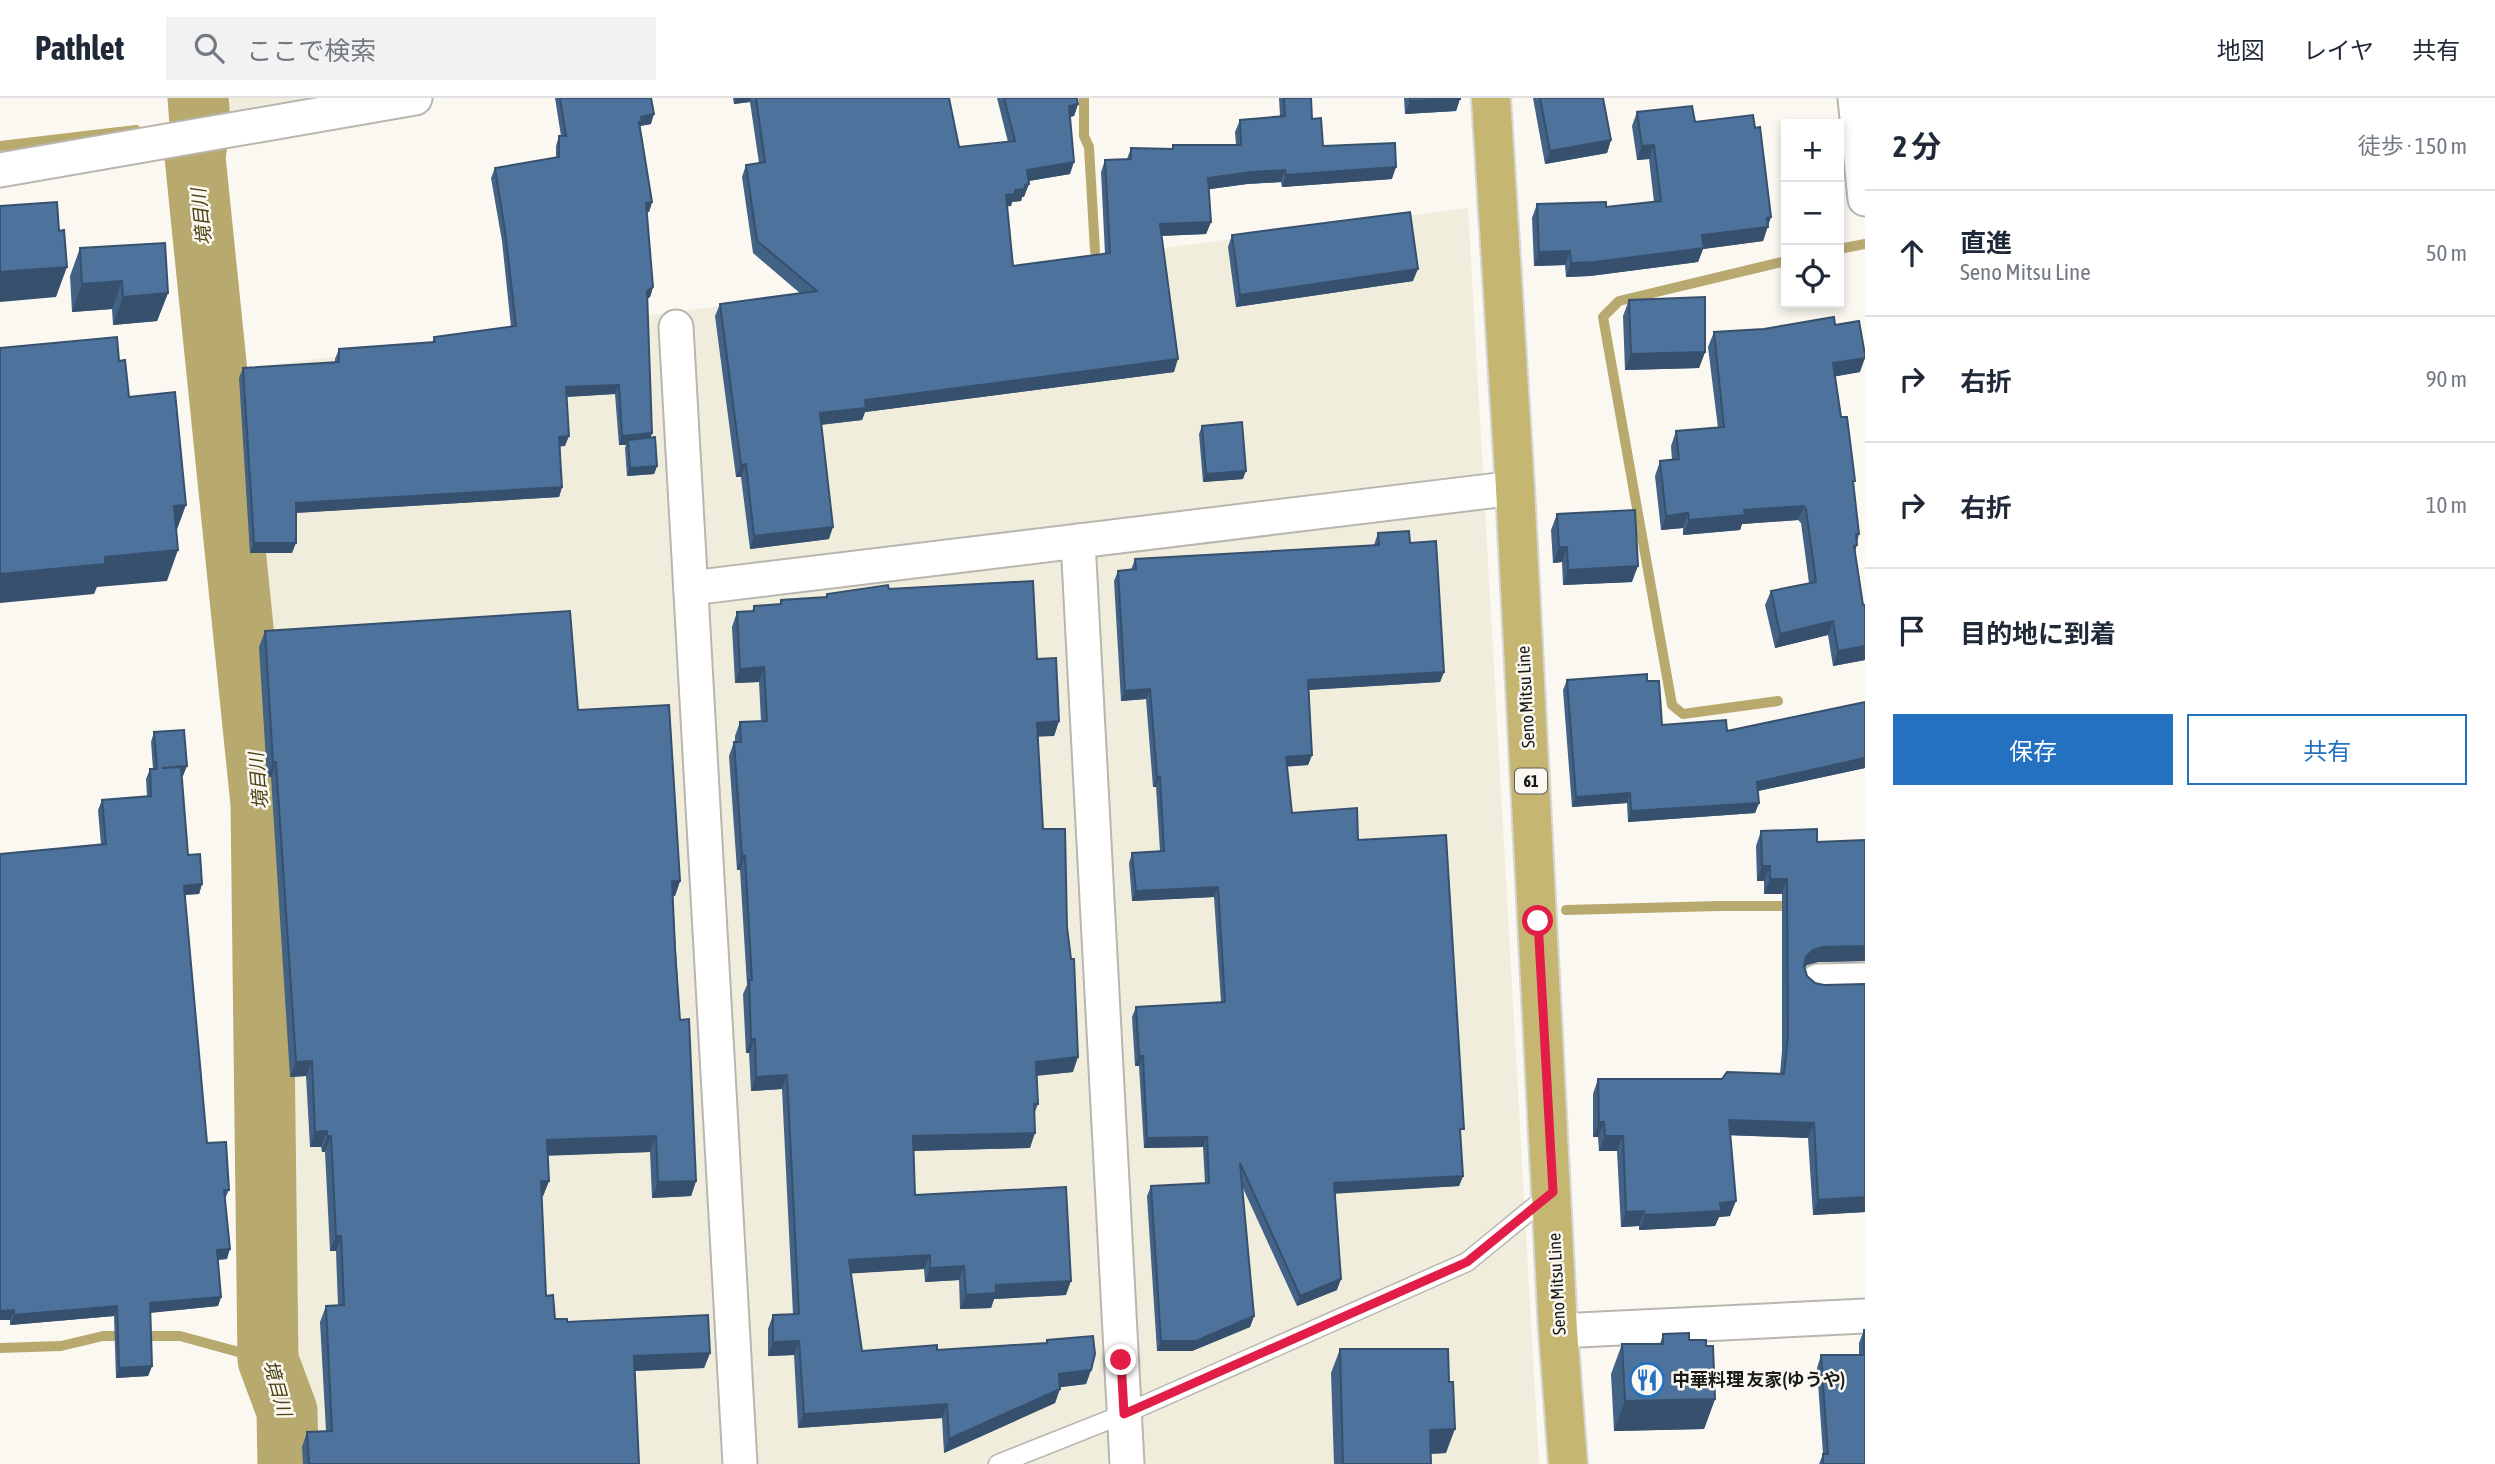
<!DOCTYPE html>
<html lang="ja">
<head>
<meta charset="utf-8">
<style>
	body { margin:0; font-family:"Asap Condensed","Noto Sans JP",sans-serif; background:#f2f2f3; color:#1f2937 }
	.controls { position:absolute; right:21px; top:21px; display:grid; overflow:hidden; border-radius:0px; box-shadow:0 4px 10px #0003 }
	.controls button { width:63px; height:63px; display:grid; place-items:center; padding:0; border:0; border-bottom:2px solid #e0e1e3; background:#fff; color:#1f2937; font:35px sans-serif }
	.stop { position:absolute; width:21px; height:21px; margin:-16px; border:5px solid #e11d48; border-radius:50%; background:#fff }
	.stop.end { background:#e11d48; border-color:#fff; box-shadow:0 2px 7px #0008 }
	.list { margin:0; padding:0; list-style:none }
	h2 { display:flex; justify-content:space-between; align-items:center; height:91px; margin:0; padding:0 28px; font-size:30px }
	h2 small { font-size:23px; font-weight:400; color:#747a83 }
	.list li { display:grid; grid-template-columns:46px 1fr auto; gap:21px; align-items:center; box-sizing:border-box; height:126px; padding:0 28px; border-top:2px solid #e0e1e3 }
	.list b { display:block; font-size:26px; white-space:nowrap }
	.list p { margin:0; font-size:23px; white-space:nowrap; color:#747a83 }
	.list em { font-size:23px; font-style:normal; color:#747a83 }
	.actions { display:flex; gap:14px; padding:21px 28px }
	.actions a { flex:1; padding:16px 0; border:2px solid #2371c0; border-radius:0px; text-align:center; font-size:24px; color:#2371c0 }
	.actions .main { background:#2371c0; color:#fff }
	.icon { flex:none; width:38px; height:38px; fill:none; stroke:currentColor; stroke-width:2; stroke-linecap:round; stroke-linejoin:round }
	.map { position:relative; flex:none; width:1865px; height:1366px; overflow:hidden }
	header { display:flex; align-items:center; gap:42px; box-sizing:border-box; height:98px; padding:0 35px; background:#fff; border-bottom:2px solid #e0e1e3 }
	header strong { font-size:33px }
	nav { display:flex; gap:38px; margin-inline-start:auto; font-size:24px }
	.search { width:490px; height:63px; background:#f2f2f3; display:flex; align-items:center; gap:18px; box-sizing:border-box; padding:0 24px; border-radius:0px; color:#747a83; font-size:26px }
	main { display:flex }
	aside { flex:1; background:#fff }
	.map>svg:first-child { display:block }
	.built { fill:#f0eddd }
	.lines { fill:none; stroke-linecap:round; stroke-linejoin:round }
	.stream { stroke:#b8a96f; stroke-width:10 }
	.river { stroke:#b8a96f; stroke-width:61 }
	.lane-casing { stroke:#b8b6af; stroke-width:21 }
	.street-casing { stroke:#b8b6af; stroke-width:37 }
	.primary-casing { stroke:#d6d6d5; stroke-width:42 }
	.lane { stroke:#fff; stroke-width:18 }
	.street { stroke:#fff; stroke-width:33 }
	.primary { stroke:#c5b672; stroke-width:38 }
	.wall { fill:#426286 }
	.shaded-wall { fill:#36506d }
	.building { fill:#4d729c; stroke:#36506d; stroke-width:2 }
	.route { stroke:#e11d48; stroke-width:9 }
	.labels { text-anchor:middle; stroke-width:5; stroke-linejoin:round; paint-order:stroke }
	.shield { fill:#faf8f1; stroke:#5c5c58; stroke-width:2 }
	.shield-label { font-size:16px; font-weight:bold; fill:#191916 }
	.street-label { font-size:18px; fill:#191916; stroke:#faf8f1 }
	.poi-label { font-size:18px; font-weight:bold; fill:#191916; stroke:#faf8f1; text-anchor:start }
	.water-label { font-size:19px; font-style:italic; fill:#4b4112; stroke:#faf8f1 }
</style>
</head>
<body>
<header>
<strong>Pathlet</strong>
<div class="search"><svg class="icon" aria-label="search" viewBox="0 0 24 24"><circle cx="10" cy="10" r="6"/><path d="M15 15l6 6"/></svg>ここで検索</div>
<nav><a>地図</a><a>レイヤ</a><a>共有</a></nav>
</header>
<main>
<div class="map">
<svg width="1865" height="1366" viewBox="0 0 1865 1366">
	<rect width="100%" height="100%" fill="#faf8f1"/>
	<g class="built">
		<path d="M 208,0 L 307,0 L 210,17 Z"/>
		<path d="M 1468,110 L 1539,1366 L 302,1366 L 300,1296 L 291,1283 L 285,1249 L 286,940 L 240,271 Z"/>
	</g>
	<g class="lines">
		<g class="stream">
			<path d="M 1084,0 L 1084,38 L 1089,49 L 1095,153"/>
			<path d="M 0,48 L 136,32"/>
			<path d="M 1839,151 L 1865,146"/>
			<path d="M 1778,603 L 1683,616 L 1672,607 L 1603,219 L 1619,203 L 1786,163"/>
			<path d="M 1566,812 L 1719,808 L 1796,808"/>
			<path d="M 0,1250 L 61,1248 L 103,1238 L 180,1238 L 268,1262"/>
		</g>
		<path class="river" d="M 198,0 L 200,25 L 195,59 L 261,706 L 268,1262 L 287,1313 L 288,1366"/>
		<g class="lane-casing">
			<path id="lane" d="M 998,1366 L 1124,1316 L 1467,1164 L 1550,1096"/>
		</g>
		<g class="street-casing">
			<g id="street">
				<path d="M 1855,0 L 1865,101"/>
				<path d="M 0,72 L 415,0"/>
				<path d="M 676,229 L 740,1366"/>
				<path d="M 1078,443 L 1127,1366"/>
				<path d="M 691,490 L 1515,390"/>
				<path d="M 1818,883 L 1865,882"/>
				<path d="M 1558,1233 L 1865,1218"/>
			</g>
		</g>
		<g class="primary-casing">
			<path id="primary" d="M 1491,0 L 1515,390 L 1558,1233 L 1568,1366"/>
		</g>
		<use href="#lane" class="lane"/>
		<use href="#street" class="street"/>
		<use href="#primary" class="primary"/>
	</g>
	<g class="wall">
		<path d="M 555,0 L 651,0 L 651,26 L 640,28 L 652,104 L 649,114 L 647,114 L 653,189 L 650,199 L 647,201 L 652,335 L 650,340 L 657,368 L 654,376 L 627,378 L 625,350 L 626,347 L 619,347 L 615,296 L 567,299 L 565,348 L 560,348 L 562,389 L 559,399 L 296,415 L 292,455 L 250,455 L 239,280 L 243,270 L 335,264 L 335,261 L 339,251 L 432,245 L 434,239 L 511,229 L 502,143 L 491,80 L 495,70 L 556,59 L 556,48 L 559,38 L 561,38 Z"/>
		<path d="M 733,0 L 949,0 L 959,49 L 1008,44 L 997,0 L 1077,0 L 1078,6 L 1074,18 L 1070,19 L 1070,76 L 1028,83 L 1024,99 L 1022,99 L 1021,103 L 1012,104 L 1011,108 L 1007,108 L 1013,168 L 1105,156 L 1101,74 L 1105,62 L 1127,61 L 1131,50 L 1172,51 L 1173,47 L 1236,47 L 1235,34 L 1240,22 L 1280,18 L 1279,0 L 1311,0 L 1312,21 L 1323,48 L 1392,81 L 1282,89 L 1281,84 L 1247,86 L 1209,91 L 1211,124 L 1206,136 L 1162,138 L 1174,274 L 865,314 L 862,322 L 821,327 L 829,441 L 750,451 L 741,379 L 736,379 L 715,218 L 720,206 L 801,196 L 753,155 L 742,79 L 746,67 L 759,65 L 750,4 L 734,6 Z"/>
		<path d="M 1404,0 L 1460,0 L 1456,13 L 1405,16 Z"/>
		<path d="M 1533,0 L 1603,0 L 1611,42 L 1607,55 L 1545,66 Z"/>
		<path d="M 1637,14 L 1695,24 L 1768,128 L 1763,143 L 1703,151 L 1698,164 L 1590,178 L 1566,179 L 1565,167 L 1534,168 L 1532,120 L 1537,106 L 1606,109 L 1654,104 L 1649,61 L 1637,62 L 1632,28 Z"/>
		<path d="M 1232,137 L 1413,183 L 1236,209 L 1228,149 Z"/>
		<path d="M 80,150 L 168,195 L 157,223 L 113,227 L 112,211 L 72,214 L 70,178 Z"/>
		<path d="M 1629,202 L 1705,254 L 1699,270 L 1625,272 L 1623,218 Z"/>
		<path d="M 1835,227 L 1860,274 L 1835,278 L 1853,388 L 1859,436 L 1855,455 L 1863,507 L 1865,507 L 1865,562 L 1833,568 L 1828,537 L 1775,550 L 1765,507 L 1771,493 L 1809,485 L 1801,425 L 1798,422 L 1742,426 L 1740,432 L 1683,437 L 1683,430 L 1661,432 L 1655,378 L 1660,363 L 1672,362 L 1671,348 L 1676,333 L 1718,330 L 1708,249 L 1714,234 Z"/>
		<path d="M 1202,328 L 1243,381 L 1203,384 L 1199,336 Z"/>
		<path d="M 1557,416 L 1632,484 L 1563,487 L 1562,464 L 1553,465 L 1551,432 Z"/>
		<path d="M 1378,435 L 1410,445 L 1444,574 L 1440,584 L 1309,592 L 1312,657 L 1308,667 L 1287,668 L 1292,715 L 1358,742 L 1460,1040 L 1463,1078 L 1459,1088 L 1335,1095 L 1337,1192 L 1297,1208 L 1242,1088 L 1254,1218 L 1250,1229 L 1192,1253 L 1157,1253 L 1147,1098 L 1151,1088 L 1205,1085 L 1203,1049 L 1144,1050 L 1139,968 L 1135,968 L 1132,919 L 1136,909 L 1221,904 L 1214,799 L 1132,803 L 1129,765 L 1132,755 L 1160,753 L 1156,689 L 1153,689 L 1146,601 L 1121,603 L 1114,483 L 1118,473 L 1131,472 L 1135,461 L 1374,447 Z"/>
		<path d="M 889,491 L 1037,561 L 1059,623 L 1054,638 L 1038,638 L 1043,731 L 1067,829 L 1073,974 L 1036,978 L 1038,1006 L 1035,1014 L 1030,1050 L 914,1053 L 915,1097 L 1066,1197 L 994,1201 L 991,1210 L 960,1211 L 959,1182 L 925,1184 L 924,1171 L 851,1175 L 862,1253 L 937,1252 L 1046,1245 L 1047,1242 L 1091,1272 L 1086,1286 L 1060,1289 L 1055,1305 L 944,1355 L 942,1320 L 798,1330 L 794,1257 L 768,1258 L 768,1231 L 773,1217 L 793,1216 L 782,991 L 751,993 L 749,955 L 746,955 L 743,896 L 747,887 L 740,772 L 737,772 L 729,658 L 734,644 L 735,644 L 735,638 L 740,624 L 761,623 L 759,584 L 735,585 L 732,529 L 737,514 L 752,513 L 754,508 L 780,506 L 781,502 L 825,499 L 827,496 Z"/>
		<path d="M 265,533 L 578,612 L 680,783 L 675,798 L 673,798 L 680,922 L 696,1083 L 691,1098 L 652,1100 L 650,1054 L 548,1057 L 549,1083 L 543,1098 L 542,1098 L 546,1198 L 555,1221 L 710,1255 L 704,1270 L 635,1273 L 639,1366 L 303,1366 L 302,1349 L 307,1334 L 326,1333 L 320,1224 L 326,1208 L 338,1208 L 336,1153 L 330,1153 L 325,1054 L 322,1054 L 321,1049 L 310,1049 L 306,978 L 290,979 L 271,679 L 267,679 L 259,549 Z"/>
		<path d="M 1567,582 L 1647,583 L 1662,627 L 1727,633 L 1865,604 L 1865,670 L 1758,693 L 1759,705 L 1755,715 L 1628,724 L 1627,705 L 1572,709 L 1563,592 Z"/>
		<path d="M 154,634 L 183,678 L 182,678 L 188,757 L 202,786 L 199,796 L 184,797 L 207,1045 L 229,1092 L 225,1101 L 227,1161 L 218,1162 L 221,1199 L 218,1208 L 150,1215 L 152,1268 L 148,1278 L 116,1280 L 114,1218 L 10,1227 L 10,1222 L 0,1222 L 0,756 L 101,747 L 98,712 L 102,702 L 147,698 L 146,681 L 150,671 L 153,671 L 151,644 Z"/>
		<path d="M 1761,733 L 1817,744 L 1865,742 L 1865,863 L 1818,864 L 1807,867 L 1805,870 L 1865,1114 L 1813,1117 L 1808,1040 L 1730,1037 L 1730,1118 L 1719,1119 L 1715,1128 L 1639,1132 L 1639,1128 L 1621,1129 L 1617,1053 L 1599,1053 L 1598,1039 L 1593,1039 L 1593,996 L 1598,981 L 1722,981 L 1780,976 L 1782,953 L 1782,796 L 1764,796 L 1764,783 L 1757,783 L 1756,748 Z"/>
		<path d="M 1864,1232 L 1865,1366 L 1819,1366 L 1823,1356 L 1817,1270 L 1821,1257 L 1859,1257 L 1859,1245 Z"/>
		<path d="M 1663,1236 L 1689,1242 L 1715,1301 L 1704,1331 L 1614,1333 L 1611,1276 L 1622,1246 L 1660,1246 Z"/>
		<path d="M 1340,1251 L 1446,1355 L 1431,1356 L 1431,1366 L 1334,1366 L 1331,1275 Z"/>
	</g>
	<g class="shaded-wall">
		<path d="M 736,0 L 751,0 L 750,4 L 734,6 Z"/>
		<path d="M 1460,1 L 1456,13 L 1405,16 L 1410,3 Z"/>
		<path d="M 1078,6 L 1074,18 L 1064,20 L 1069,8 Z"/>
		<path d="M 654,16 L 651,26 L 640,28 L 636,34 L 641,19 Z"/>
		<path d="M 1611,42 L 1607,55 L 1545,66 L 1550,53 Z"/>
		<path d="M 1654,47 L 1649,61 L 1637,62 L 1642,48 Z"/>
		<path d="M 1074,64 L 1070,76 L 1023,84 L 1027,72 Z"/>
		<path d="M 1396,69 L 1392,81 L 1282,89 L 1286,77 Z"/>
		<path d="M 1285,72 L 1281,84 L 1247,86 L 1204,92 L 1208,80 L 1251,74 Z"/>
		<path d="M 1029,86 L 1024,99 L 1022,99 L 1021,103 L 1012,104 L 1011,108 L 1001,109 L 1006,97 L 1025,87 Z"/>
		<path d="M 652,104 L 649,114 L 642,115 L 646,105 Z"/>
		<path d="M 1771,119 L 1763,143 L 1703,151 L 1698,164 L 1590,178 L 1566,179 L 1571,165 L 1702,137 Z"/>
		<path d="M 1211,124 L 1206,136 L 1155,138 L 1160,126 Z"/>
		<path d="M 1570,153 L 1565,167 L 1534,168 L 1539,154 Z"/>
		<path d="M 67,169 L 56,199 L 0,204 L 0,174 Z"/>
		<path d="M 1418,171 L 1413,183 L 1236,209 L 1240,197 Z"/>
		<path d="M 122,183 L 112,211 L 72,214 L 82,186 Z"/>
		<path d="M 653,189 L 650,199 L 643,203 L 647,193 Z"/>
		<path d="M 168,195 L 157,223 L 113,227 L 123,199 Z"/>
		<path d="M 1705,254 L 1699,270 L 1625,272 L 1631,256 Z"/>
		<path d="M 1865,260 L 1860,274 L 1827,280 L 1833,265 Z"/>
		<path d="M 1178,261 L 1174,274 L 865,314 L 862,322 L 816,327 L 820,315 L 865,302 Z"/>
		<path d="M 619,287 L 615,296 L 562,299 L 566,289 Z"/>
		<path d="M 652,335 L 649,345 L 628,342 L 626,347 L 619,347 L 622,338 Z"/>
		<path d="M 569,338 L 565,348 L 555,349 L 559,339 Z"/>
		<path d="M 746,366 L 741,379 L 736,379 L 741,367 Z"/>
		<path d="M 657,368 L 654,376 L 627,378 L 630,370 Z"/>
		<path d="M 1246,373 L 1243,381 L 1203,384 L 1206,376 Z"/>
		<path d="M 562,389 L 559,399 L 292,415 L 296,405 Z"/>
		<path d="M 186,407 L 175,437 L 174,408 Z"/>
		<path d="M 1804,408 L 1798,422 L 1742,426 L 1740,432 L 1683,437 L 1689,422 L 1744,412 Z"/>
		<path d="M 1688,415 L 1683,430 L 1661,432 L 1666,418 Z"/>
		<path d="M 833,429 L 829,441 L 750,451 L 754,438 Z"/>
		<path d="M 254,445 L 296,445 L 292,455 L 250,455 Z"/>
		<path d="M 1559,449 L 1567,449 L 1562,464 L 1553,465 Z"/>
		<path d="M 178,452 L 167,483 L 97,489 L 94,496 L 0,505 L 0,476 L 105,459 Z"/>
		<path d="M 1638,468 L 1632,484 L 1563,487 L 1568,472 Z"/>
		<path d="M 1833,523 L 1828,537 L 1775,550 L 1780,536 Z"/>
		<path d="M 1865,548 L 1865,562 L 1833,568 L 1838,553 Z"/>
		<path d="M 764,569 L 759,584 L 735,585 L 740,571 Z"/>
		<path d="M 1444,574 L 1440,584 L 1304,592 L 1308,582 Z"/>
		<path d="M 1150,591 L 1146,601 L 1121,603 L 1125,593 Z"/>
		<path d="M 1059,623 L 1054,638 L 1032,639 L 1037,625 Z"/>
		<path d="M 1312,657 L 1308,667 L 1283,669 L 1286,659 Z"/>
		<path d="M 1865,660 L 1865,670 L 1753,694 L 1757,684 Z"/>
		<path d="M 273,664 L 276,664 L 271,679 L 267,679 Z"/>
		<path d="M 187,668 L 183,678 L 159,680 L 162,670 Z"/>
		<path d="M 1157,679 L 1160,679 L 1156,689 L 1153,689 Z"/>
		<path d="M 1630,695 L 1627,705 L 1572,709 L 1576,699 Z"/>
		<path d="M 1759,705 L 1755,715 L 1628,724 L 1631,713 Z"/>
		<path d="M 742,758 L 745,758 L 740,772 L 737,772 Z"/>
		<path d="M 1762,768 L 1770,768 L 1764,783 L 1757,783 Z"/>
		<path d="M 1770,781 L 1787,781 L 1782,796 L 1764,796 Z"/>
		<path d="M 672,783 L 680,783 L 675,798 L 666,799 Z"/>
		<path d="M 202,786 L 199,796 L 180,797 L 184,788 Z"/>
		<path d="M 1218,789 L 1214,799 L 1132,803 L 1136,793 Z"/>
		<path d="M 1865,848 L 1865,863 L 1818,864 L 1807,867 L 1801,874 L 1806,859 L 1813,852 L 1823,849 Z"/>
		<path d="M 751,941 L 755,941 L 749,955 L 746,955 Z"/>
		<path d="M 1139,958 L 1143,958 L 1139,968 L 1135,968 Z"/>
		<path d="M 1078,959 L 1073,974 L 1030,978 L 1036,964 Z"/>
		<path d="M 312,963 L 306,978 L 290,979 L 296,964 Z"/>
		<path d="M 787,977 L 782,991 L 751,993 L 756,979 Z"/>
		<path d="M 1729,1022 L 1814,1025 L 1808,1040 L 1723,1037 Z"/>
		<path d="M 1599,1024 L 1604,1024 L 1598,1039 L 1593,1039 Z"/>
		<path d="M 327,1033 L 321,1049 L 310,1049 L 315,1034 Z"/>
		<path d="M 1035,1035 L 1030,1050 L 908,1053 L 913,1038 Z"/>
		<path d="M 327,1038 L 331,1038 L 325,1054 L 322,1054 Z"/>
		<path d="M 656,1038 L 650,1054 L 542,1058 L 547,1042 Z"/>
		<path d="M 1605,1038 L 1623,1038 L 1617,1053 L 1599,1053 Z"/>
		<path d="M 1207,1039 L 1203,1049 L 1144,1050 L 1147,1040 Z"/>
		<path d="M 1463,1078 L 1459,1088 L 1331,1096 L 1334,1085 Z"/>
		<path d="M 541,1083 L 549,1083 L 543,1098 L 535,1098 Z"/>
		<path d="M 696,1083 L 691,1098 L 652,1100 L 658,1084 Z"/>
		<path d="M 1865,1099 L 1865,1114 L 1813,1117 L 1818,1102 Z"/>
		<path d="M 1736,1103 L 1730,1118 L 1719,1119 L 1715,1128 L 1639,1132 L 1645,1117 Z"/>
		<path d="M 1644,1113 L 1639,1128 L 1621,1129 L 1626,1114 Z"/>
		<path d="M 336,1138 L 341,1138 L 336,1153 L 330,1153 Z"/>
		<path d="M 230,1151 L 227,1161 L 213,1162 L 217,1152 Z"/>
		<path d="M 930,1157 L 924,1171 L 844,1176 L 849,1162 Z"/>
		<path d="M 964,1168 L 959,1182 L 925,1184 L 930,1170 Z"/>
		<path d="M 1341,1181 L 1337,1192 L 1297,1208 L 1300,1198 Z"/>
		<path d="M 1071,1183 L 1066,1197 L 994,1201 L 991,1210 L 960,1211 L 966,1197 L 996,1187 Z"/>
		<path d="M 221,1199 L 218,1208 L 146,1215 L 150,1205 Z"/>
		<path d="M 117,1208 L 114,1218 L 10,1227 L 14,1217 Z"/>
		<path d="M 14,1212 L 10,1222 L 0,1222 L 0,1213 Z"/>
		<path d="M 1254,1218 L 1250,1229 L 1192,1253 L 1157,1253 L 1161,1243 Z"/>
		<path d="M 799,1243 L 794,1257 L 768,1258 L 773,1244 Z"/>
		<path d="M 710,1255 L 704,1270 L 628,1273 L 634,1258 Z"/>
		<path d="M 152,1268 L 148,1278 L 116,1280 L 119,1270 Z"/>
		<path d="M 1091,1272 L 1086,1286 L 1054,1290 L 1059,1276 Z"/>
		<path d="M 1060,1291 L 1055,1305 L 944,1355 L 949,1341 Z"/>
		<path d="M 1715,1301 L 1704,1331 L 1614,1333 L 1625,1303 Z"/>
		<path d="M 947,1306 L 942,1320 L 798,1330 L 804,1316 Z"/>
		<path d="M 1455,1331 L 1446,1355 L 1421,1356 L 1430,1332 Z"/>
	</g>
	<g class="building">
		<path d="M 560,0 L 651,0 L 654,16 L 641,19 L 642,24 L 639,24 L 652,104 L 646,105 L 653,189 L 647,193 L 652,335 L 622,338 L 619,287 L 566,289 L 569,338 L 559,339 L 562,389 L 296,405 L 296,445 L 254,445 L 243,270 L 339,264 L 339,251 L 435,244 L 434,239 L 516,228 L 505,133 L 495,70 L 559,59 L 559,38 L 566,38 Z"/>
		<path d="M 756,0 L 949,0 L 959,49 L 1015,43 L 1004,0 L 1077,0 L 1078,6 L 1069,8 L 1074,64 L 1027,72 L 1029,86 L 1025,87 L 1025,91 L 1015,92 L 1015,96 L 1006,97 L 1013,168 L 1110,155 L 1105,62 L 1131,61 L 1131,50 L 1173,51 L 1173,47 L 1241,47 L 1240,22 L 1285,18 L 1284,0 L 1311,0 L 1312,21 L 1321,20 L 1323,48 L 1395,45 L 1396,69 L 1286,77 L 1285,72 L 1251,74 L 1208,80 L 1211,124 L 1160,126 L 1178,261 L 865,302 L 866,310 L 820,315 L 833,429 L 754,438 L 746,366 L 741,367 L 720,206 L 817,193 L 757,143 L 746,67 L 765,64 Z"/>
		<path d="M 1410,0 L 1460,0 L 1460,1 L 1410,3 Z"/>
		<path d="M 1540,0 L 1603,0 L 1611,42 L 1550,53 Z"/>
		<path d="M 1692,8 L 1695,24 L 1753,17 L 1755,30 L 1760,29 L 1771,119 L 1767,120 L 1768,129 L 1702,137 L 1704,150 L 1595,164 L 1571,165 L 1570,153 L 1539,154 L 1537,106 L 1606,104 L 1606,109 L 1661,103 L 1654,47 L 1642,48 L 1637,14 Z"/>
		<path d="M 57,104 L 59,133 L 64,132 L 67,169 L 0,174 L 0,108 Z"/>
		<path d="M 1410,114 L 1418,171 L 1240,197 L 1232,137 Z"/>
		<path d="M 165,145 L 168,195 L 123,199 L 122,183 L 82,186 L 80,150 Z"/>
		<path d="M 1705,199 L 1705,254 L 1631,256 L 1629,202 Z"/>
		<path d="M 1834,219 L 1835,227 L 1859,223 L 1865,257 L 1865,260 L 1833,265 L 1841,319 L 1847,319 L 1855,383 L 1853,383 L 1859,436 L 1856,436 L 1857,447 L 1854,448 L 1863,507 L 1865,507 L 1865,548 L 1838,553 L 1833,523 L 1780,536 L 1771,493 L 1816,484 L 1806,411 L 1804,408 L 1744,412 L 1745,417 L 1689,422 L 1688,415 L 1666,418 L 1660,363 L 1679,361 L 1676,333 L 1724,329 L 1714,234 L 1764,231 Z"/>
		<path d="M 117,239 L 119,263 L 125,262 L 129,299 L 175,294 L 186,407 L 174,408 L 178,452 L 105,459 L 105,466 L 0,476 L 0,250 Z"/>
		<path d="M 1242,324 L 1246,373 L 1206,376 L 1202,328 Z"/>
		<path d="M 655,339 L 657,368 L 630,370 L 628,342 Z"/>
		<path d="M 1635,412 L 1638,468 L 1568,472 L 1567,449 L 1559,449 L 1557,416 Z"/>
		<path d="M 1409,433 L 1410,445 L 1436,443 L 1444,574 L 1308,582 L 1312,657 L 1286,659 L 1292,715 L 1357,710 L 1358,742 L 1446,737 L 1464,1031 L 1460,1031 L 1463,1078 L 1334,1085 L 1341,1181 L 1300,1198 L 1240,1065 L 1254,1218 L 1196,1243 L 1161,1243 L 1151,1088 L 1209,1085 L 1207,1039 L 1147,1040 L 1143,958 L 1139,958 L 1136,909 L 1225,904 L 1218,789 L 1136,793 L 1132,755 L 1164,753 L 1160,679 L 1157,679 L 1150,591 L 1125,593 L 1118,473 L 1136,471 L 1135,461 L 1379,447 L 1378,435 Z"/>
		<path d="M 1033,483 L 1037,561 L 1056,560 L 1059,623 L 1037,625 L 1043,731 L 1065,731 L 1067,829 L 1071,861 L 1074,861 L 1078,959 L 1036,964 L 1038,1006 L 1034,1006 L 1035,1035 L 913,1038 L 915,1097 L 1066,1089 L 1071,1183 L 996,1187 L 996,1195 L 966,1197 L 964,1168 L 930,1170 L 930,1157 L 849,1162 L 862,1253 L 937,1247 L 937,1252 L 1047,1245 L 1047,1242 L 1093,1238 L 1095,1256 L 1091,1272 L 1059,1276 L 1060,1291 L 949,1341 L 947,1306 L 804,1316 L 799,1243 L 773,1244 L 773,1217 L 799,1216 L 787,977 L 756,979 L 755,941 L 751,941 L 749,882 L 752,882 L 745,758 L 742,758 L 734,644 L 741,644 L 740,624 L 767,623 L 764,569 L 740,571 L 737,514 L 754,513 L 754,508 L 781,506 L 781,502 L 827,499 L 827,496 L 888,487 L 889,491 Z"/>
		<path d="M 570,513 L 578,612 L 669,607 L 680,783 L 672,783 L 675,852 L 680,922 L 689,921 L 696,1083 L 658,1084 L 656,1038 L 547,1042 L 549,1083 L 541,1083 L 546,1198 L 553,1197 L 555,1221 L 567,1221 L 567,1224 L 708,1217 L 710,1255 L 634,1258 L 639,1366 L 309,1366 L 307,1334 L 332,1333 L 326,1208 L 344,1207 L 341,1138 L 336,1138 L 331,1038 L 327,1038 L 327,1033 L 315,1034 L 312,963 L 296,964 L 276,664 L 273,664 L 265,533 Z"/>
		<path d="M 1647,576 L 1647,583 L 1659,583 L 1662,627 L 1726,622 L 1727,633 L 1865,604 L 1865,660 L 1757,684 L 1759,705 L 1631,713 L 1630,695 L 1576,699 L 1567,582 Z"/>
		<path d="M 184,632 L 187,668 L 162,670 L 181,669 L 188,757 L 200,756 L 202,786 L 184,788 L 207,1045 L 226,1044 L 229,1092 L 224,1092 L 230,1151 L 217,1152 L 221,1199 L 150,1205 L 152,1268 L 119,1270 L 117,1208 L 14,1217 L 14,1212 L 0,1213 L 0,756 L 106,746 L 102,702 L 151,698 L 150,671 L 157,671 L 154,634 Z"/>
		<path d="M 1817,731 L 1817,744 L 1865,742 L 1865,848 L 1823,849 L 1813,852 L 1806,859 L 1804,868 L 1807,878 L 1815,885 L 1824,887 L 1865,886 L 1865,1099 L 1818,1102 L 1814,1025 L 1729,1022 L 1736,1103 L 1720,1105 L 1721,1113 L 1645,1117 L 1644,1113 L 1626,1114 L 1623,1038 L 1605,1038 L 1604,1024 L 1599,1024 L 1598,981 L 1722,981 L 1727,974 L 1784,976 L 1788,938 L 1787,781 L 1770,781 L 1770,768 L 1762,768 L 1761,733 Z"/>
		<path d="M 1864,1232 L 1865,1232 L 1865,1366 L 1823,1366 L 1823,1356 L 1828,1356 L 1821,1257 L 1864,1257 Z"/>
		<path d="M 1689,1235 L 1689,1242 L 1706,1242 L 1706,1248 L 1713,1248 L 1715,1301 L 1625,1303 L 1622,1246 L 1663,1246 L 1663,1236 Z"/>
		<path d="M 1340,1251 L 1448,1251 L 1449,1284 L 1453,1284 L 1455,1331 L 1430,1332 L 1431,1366 L 1343,1366 Z"/>
	</g>
	<g class="lines">
		<path class="route" d="M 1121,1262 L 1124,1316 L 1467,1164 L 1553,1094 L 1538,823"/>
	</g>
	<defs>
		<g id="restaurant-ring" transform="scale(1.75)"><circle r="9.5" fill="#faf8f1" stroke="#2371c0" stroke-width="1.5"/><path d="M-5-6h1v4h1v-4h1v4h1v-4h1v5L-1.5 .5V6h-2V.5L-5-1ZM5-6V6H3V1.5H1.5Q1.5-4 5-6Z" fill="#2371c0"/></g>
	</defs>
	<g fill-rule="evenodd">
		<use href="#restaurant-ring" x="1647" y="1282"/>
	</g>
	<g class="labels">
		<rect class="shield" x="1515" y="670.5" width="32" height="25" rx="5"/>
		<g class="shield-label">
			<text x="1531" y="689">61</text>
		</g>
		<g class="street-label">
			<text transform="translate(1526 599) rotate(-93)" y="6">Seno Mitsu Line</text>
			<text transform="translate(1557 1186) rotate(-93)" y="6">Seno Mitsu Line</text>
		</g>
		<g class="poi-label">
			<text x="1672" y="1288">中華料理 友家(ゆうや)</text>
		</g>
		<g class="water-label">
			<text transform="translate(201 119) rotate(-96)" y="7">境目川</text>
			<text transform="translate(258 683) rotate(-95)" y="7">境目川</text>
			<text transform="translate(278 1290) rotate(75)" y="7">境目川</text>
		</g>
	</g>
</svg>
<div class="controls">
<button>+</button>
<button>−</button>
<button><svg class="icon" aria-label="locate" viewBox="0 0 24 24"><circle cx="12" cy="12" r="6"/><path d="M12 2v4M12 18v4M2 12h4M18 12h4"/></svg></button>
</div>
<div class="stop" style="left:1538px;top:823px"></div>
<div class="stop end" style="left:1121px;top:1262px"></div>
</div>
<aside>
<h2>2 分<small>徒歩 · 150 m</small></h2>
<ul class="list">
<li><svg class="icon" aria-label="ahead" viewBox="0 0 24 24"><path d="M12 20V5M6 11l6-6 6 6"/></svg><div><b>直進</b><p>Seno Mitsu Line</p></div><em>50 m</em></li>
<li><svg class="icon" aria-label="right" viewBox="0 0 24 24"><path d="M7 20v-9h11M14 6l5 5-5 5"/></svg><div><b>右折</b></div><em>90 m</em></li>
<li><svg class="icon" aria-label="right" viewBox="0 0 24 24"><path d="M7 20v-9h11M14 6l5 5-5 5"/></svg><div><b>右折</b></div><em>10 m</em></li>
<li><svg class="icon" aria-label="arrive" viewBox="0 0 24 24"><path d="M6 21V4h12l-3 4 3 4H6"/></svg><div><b>目的地に到着</b></div></li>
</ul>
<div class="actions"><a class="main">保存</a><a>共有</a></div>
</aside>
</main>
</body>
</html>
